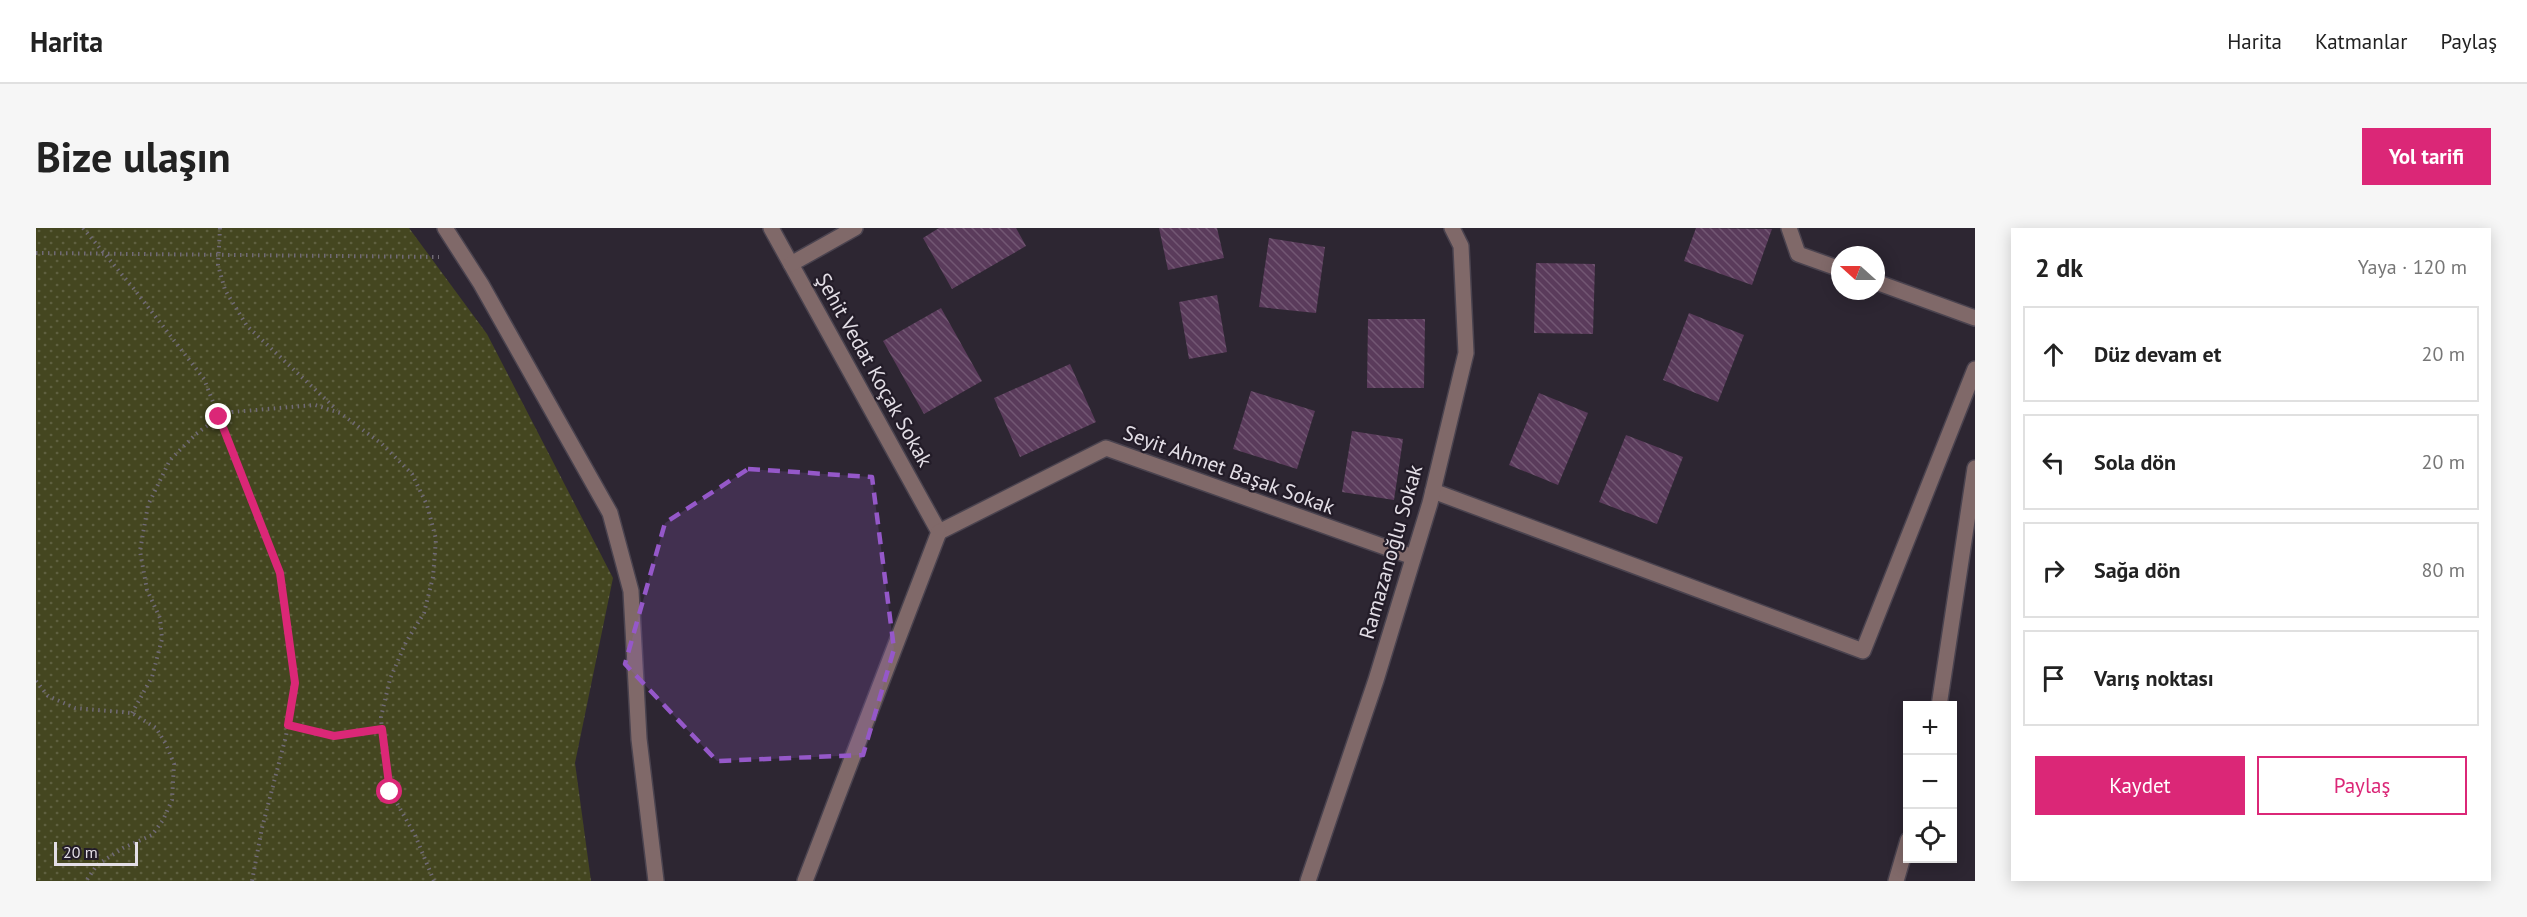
<!DOCTYPE html>
<html lang="tr">
<head>
<meta charset="utf-8">
<style>
	body { margin:0; font-family:"PT Sans",sans-serif; background:#f6f6f6; color:#222 }
	.controls { position:absolute; right:18px; bottom:18px; display:grid; overflow:hidden; border-radius:0px; box-shadow:0 3px 15px #0003 }
	.controls button { width:54px; height:54px; display:grid; place-items:center; padding:0; border:0; border-bottom:2px solid #e0e0e0; background:#fff; color:#222; font:30px sans-serif }
	.compass { position:absolute; left:1795px; top:18px; width:54px; height:54px; border-radius:50%; background:#fff; box-shadow:0 3px 15px #0003; rotate:291deg }
	.scale { position:absolute; left:18px; bottom:15px; width:84px; box-sizing:border-box; padding-left:6px; border:3px solid #e3dee6; border-top:0; font-size:16px; line-height:21px; white-space:nowrap; color:#e3dee6; -webkit-text-stroke:4px #231c28; paint-order:stroke }
	.stop { position:absolute; width:18px; height:18px; margin:-14px; border:4px solid #db2777; border-radius:50%; background:#fff }
	.stop.end { background:#db2777; border-color:#fff; box-shadow:0 2px 6px #0008 }
	.list { margin:0; padding:0; list-style:none }
	h2 { display:flex; justify-content:space-between; align-items:center; height:78px; margin:0; padding:0 24px; font-size:26px }
	h2 small { font-size:20px; font-weight:400; color:#767676 }
	.list li { display:grid; grid-template-columns:39px 1fr auto; gap:18px; align-items:center; box-sizing:border-box; height:96px; margin:0 12px 12px; padding:0 12px; border:2px solid #e0e0e0; border-radius:0px }
	.list b { display:block; font-size:22px; white-space:nowrap }
	.list em { font-size:20px; font-style:normal; color:#767676 }
	.actions { display:flex; gap:12px; padding:18px 24px }
	.actions a { flex:1; padding:14px 0; border:2px solid #db2777; border-radius:0px; text-align:center; font-size:21px; color:#db2777 }
	.actions .main { background:#db2777; color:#fff }
	.icon { flex:none; width:33px; height:33px; fill:none; stroke:currentColor; stroke-width:2; stroke-linecap:round; stroke-linejoin:round }
	.map { position:relative; flex:none; width:1939px; height:653px; overflow:hidden; border-radius:0px }
	header { display:flex; align-items:center; gap:36px; box-sizing:border-box; height:84px; padding:0 30px; background:#fff; border-bottom:2px solid #e0e0e0 }
	header strong { font-size:28px }
	nav { display:flex; gap:33px; margin-inline-start:auto; font-size:21px }
	.intro { display:flex; align-items:center; justify-content:space-between; box-sizing:border-box; height:144px; padding:0 36px }
	h1 { margin:0; font-size:42px }
	.button { padding:15px 27px; border-radius:0px; background:#db2777; color:#fff; font-size:21px; font-weight:700 }
	main { display:flex; gap:36px; padding:0 36px }
	aside { flex:1; background:#fff; border-radius:0px; box-shadow:0 3px 15px #0003 }
	.map>svg:first-child { display:block }
	.park { fill:url(#park-dots) }
	.building { fill:url(#building-back-hatch) }
	.lines { fill:none; stroke-linecap:round; stroke-linejoin:round }
	.minor-casing { stroke:#4a434f; stroke-width:18 }
	.path { stroke:#706a75; stroke-width:4; stroke-dasharray:1.5 4.5; stroke-linecap:butt }
	.minor { stroke:#806969; stroke-width:15 }
	.route { stroke:#db2777; stroke-width:8 }
	.marked { fill:#9558c9; fill-opacity:0.2; stroke:#9558c9; stroke-width:4.5; stroke-dasharray:12 8; stroke-linejoin:round }
	.labels { text-anchor:middle; stroke-width:4.5; stroke-linejoin:round; paint-order:stroke }
	.street-label { font-size:21px; fill:#e3dee6; stroke:#231c28 }
</style>
</head>
<body>
<header>
<strong>Harita</strong>
<nav><a>Harita</a><a>Katmanlar</a><a>Paylaş</a></nav>
</header>
<div class="intro"><h1>Bize ulaşın</h1><a class="button">Yol tarifi</a></div>
<main>
<div class="map">
<svg width="1939" height="653" viewBox="0 0 1939 653">
	<defs>
		<pattern id="park-dots" width="8" height="8" patternUnits="userSpaceOnUse" patternTransform="scale(1.5)"><rect width="8" height="8" fill="#444620"/><path d="M2 2h.1M6 6h.1" fill="none" stroke="#5f6040" stroke-width="1.8" stroke-linecap="round"/></pattern>
		<pattern id="building-back-hatch" width="6" height="6" patternUnits="userSpaceOnUse" patternTransform="scale(1.5)"><rect width="6" height="6" fill="#5a3b5b"/><path d="M-1 5l2 2M0 0l6 6M5-1l2 2" fill="none" stroke="#725773"/></pattern>
	</defs>
	<rect width="100%" height="100%" fill="#2d2632"/>
	<path class="park" d="M 0,0 L 373,0 L 451,106 L 577,350 L 539,535 L 555,653 L 0,653 Z"/>
	<g class="building">
		<path d="M 903,0 L 980,0 L 990,18 L 916,61 L 887,10 Z"/>
		<path d="M 1123,0 L 1181,0 L 1188,30 L 1132,42 Z"/>
		<path d="M 1660,0 L 1736,1 L 1716,57 L 1648,33 Z"/>
		<path d="M 1233,10 L 1289,19 L 1280,85 L 1223,79 Z"/>
		<path d="M 1500,35 L 1559,36 L 1557,106 L 1498,105 Z"/>
		<path d="M 1181,67 L 1191,124 L 1153,131 L 1143,74 Z"/>
		<path d="M 905,80 L 946,153 L 888,186 L 847,113 Z"/>
		<path d="M 1653,85 L 1708,107 L 1682,174 L 1627,152 Z"/>
		<path d="M 1332,91 L 1389,91 L 1388,160 L 1331,160 Z"/>
		<path d="M 1034,136 L 1060,194 L 984,229 L 958,170 Z"/>
		<path d="M 1215,163 L 1279,183 L 1261,241 L 1197,221 Z"/>
		<path d="M 1503,165 L 1552,185 L 1522,257 L 1473,237 Z"/>
		<path d="M 1316,203 L 1367,211 L 1358,272 L 1306,264 Z"/>
		<path d="M 1590,207 L 1647,229 L 1621,296 L 1563,274 Z"/>
	</g>
	<g class="lines">
		<g class="minor-casing">
			<g id="minor">
				<path d="M 409,0 L 445,56 L 574,285 L 595,363 L 603,511 L 620,653"/>
				<path d="M 735,0 L 903,304"/>
				<path d="M 1753,0 L 1762,26 L 1804,41"/>
				<path d="M 755,36 L 819,0"/>
				<path d="M 1840,54 L 1939,90"/>
				<path d="M 1397,263 L 1827,423 L 1939,141"/>
				<path d="M 903,304 L 1070,220 L 1377,329"/>
				<path d="M 1903,478 L 1939,240"/>
				<path d="M 769,653 L 903,304"/>
				<path d="M 1272,653 L 1340,452 L 1394,275 L 1430,125 L 1425,18 L 1416,0"/>
				<path d="M 1860,653 L 1872,612"/>
			</g>
		</g>
		<g class="path">
			<path d="M 47,0 L 98,61 L 168,151 L 244,345 L 259,455 L 250,508 L 226,600 L 216,653"/>
			<path d="M 184,0 L 182,37 L 189,62 L 211,98 L 301,182"/>
			<path d="M 0,25 L 403,29"/>
			<path d="M 0,453 L 12,468 L 39,480 L 96,485 L 120,500 L 130,516 L 138,536 L 136,572 L 127,592 L 116,607 L 87,620 L 61,637 L 50,653"/>
			<path d="M 96,485 L 116,449 L 126,411 L 124,390 L 111,362 L 104,323 L 112,277 L 134,232 L 160,206 L 183,189 L 196,184 L 279,177 L 304,185 L 346,216 L 376,246 L 391,277 L 400,311 L 397,349 L 388,385 L 370,414 L 354,451 L 345,489 L 348,530 L 354,563 L 379,607 L 398,653"/>
			<path d="M 252,497 L 298,508 L 346,501"/>
		</g>
		<use href="#minor" class="minor"/>
	</g>
	<g class="lines">
		<path class="route" d="M 183,189 L 244,345 L 259,455 L 252,497 L 298,508 L 346,501 L 354,564"/>
	</g>
	<path class="marked" d="M 712,241 L 836,249 L 858,421 L 827,527 L 681,533 L 589,436 L 629,295 Z"/>
	<g class="labels">
		<g class="street-label">
			<text transform="translate(838 142) rotate(61)" y="7">Şehit Vedat Koçak Sokak</text>
			<text transform="translate(1193 242) rotate(20)" y="7">Seyit Ahmet Başak Sokak</text>
			<text transform="translate(1355 324) rotate(-74)" y="7">Ramazanoğlu Sokak</text>
		</g>
	</g>
</svg>
<div class="controls">
<button>+</button>
<button>−</button>
<button><svg class="icon" aria-label="locate" viewBox="0 0 24 24"><circle cx="12" cy="12" r="6"/><path d="M12 2v4M12 18v4M2 12h4M18 12h4"/></svg></button>
</div>
<svg class="compass" viewBox="-18 -18 36 36"><path d="M0-13l5 13h-10z" fill="#e53935"/><path d="M0 13l5-13h-10z" fill="#767676"/></svg>
<div class="scale">20 m</div>
<div class="stop" style="left:354px;top:564px"></div>
<div class="stop end" style="left:183px;top:189px"></div>
</div>
<aside>
<h2>2 dk<small>Yaya · 120 m</small></h2>
<ul class="list">
<li><svg class="icon" aria-label="ahead" viewBox="0 0 24 24"><path d="M12 20V5M6 11l6-6 6 6"/></svg><div><b>Düz devam et</b></div><em>20 m</em></li>
<li><svg class="icon" aria-label="left" viewBox="0 0 24 24"><path d="M17 20v-9H6M10 6l-5 5 5 5"/></svg><div><b>Sola dön</b></div><em>20 m</em></li>
<li><svg class="icon" aria-label="right" viewBox="0 0 24 24"><path d="M7 20v-9h11M14 6l5 5-5 5"/></svg><div><b>Sağa dön</b></div><em>80 m</em></li>
<li><svg class="icon" aria-label="arrive" viewBox="0 0 24 24"><path d="M6 21V4h12l-3 4 3 4H6"/></svg><div><b>Varış noktası</b></div></li>
</ul>
<div class="actions"><a class="main">Kaydet</a><a>Paylaş</a></div>
</aside>
</main>
</body>
</html>
